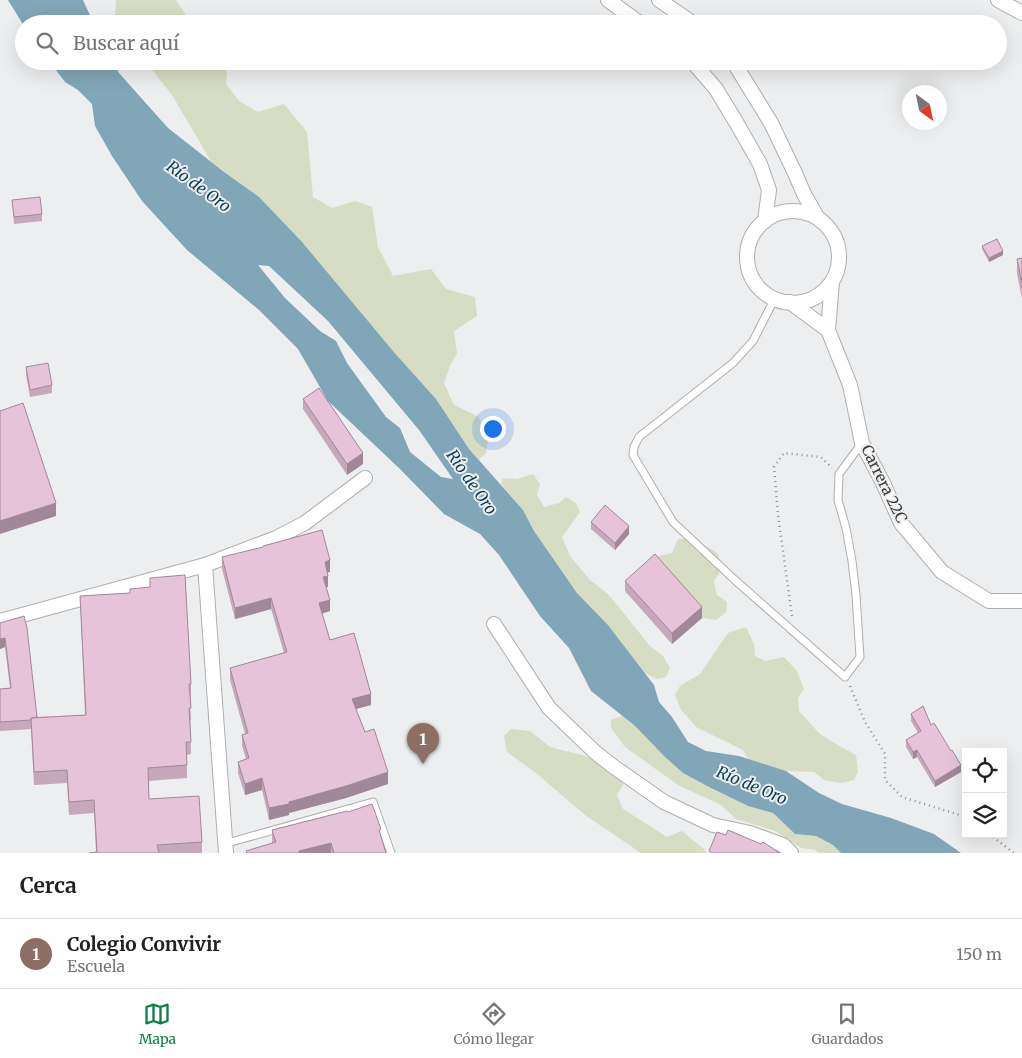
<!DOCTYPE html>
<html lang="es">
<head>
<meta charset="utf-8">
<style>
	body { margin:0; font-family:Merriweather,serif; background:#f6f6f6; color:#222 }
	.controls { position:absolute; right:15px; bottom:15px; display:grid; overflow:hidden; border-radius:0px; box-shadow:0 5px 20px #0002 }
	.controls button { width:45px; height:45px; display:grid; place-items:center; padding:0; border:0; border-bottom:1px solid #e0e0e0; background:#fff; color:#222; font:25px sans-serif }
	.compass { position:absolute; left:902px; top:85px; width:45px; height:45px; border-radius:50%; background:#fff; box-shadow:0 5px 20px #0002; rotate:147deg }
	.you { position:absolute; left:492px; top:428px; width:18px; height:18px; margin:-12px; border:4px solid #fff; border-radius:50%; background:#1a73e8; box-shadow:0 0 0 8px #1a73e833 }
	.badge { display:grid; place-items:center; width:32px; height:32px; border-radius:50%; background:#0b8043; color:#fff; font-size:16px; font-weight:700 }
	.pin { position:absolute; translate:-50% -41px; filter:drop-shadow(0 1px 2px #0008) }
	.pin::after { content:''; position:absolute; top:26px; width:18px; height:15px; background:inherit; clip-path:polygon(0 0,100% 0,50% 100%) }
	.list { margin:0; padding:0; list-style:none }
	h2 { display:flex; justify-content:space-between; align-items:center; height:65px; margin:0; padding:0 20px; font-size:21px }
	h2 small { font-size:16px; font-weight:400; color:#767676 }
	.list li { display:grid; grid-template-columns:32px 1fr auto; gap:15px; align-items:center; box-sizing:border-box; height:70px; padding:0 20px; border-top:1px solid #e0e0e0 }
	.list b { display:block; font-size:19px; white-space:nowrap }
	.list p { margin:0; font-size:16px; white-space:nowrap; color:#767676 }
	.list em { font-size:16px; font-style:normal; color:#767676 }
	.icon { flex:none; width:28px; height:28px; fill:none; stroke:currentColor; stroke-width:2; stroke-linecap:round; stroke-linejoin:round }
	.map { position:relative; flex:none; width:1022px; height:853px; overflow:hidden }
	.search { position:absolute; background:#fff; box-shadow:0 5px 20px #0002; left:15px; right:15px; top:15px; height:55px; display:flex; align-items:center; gap:12px; box-sizing:border-box; padding:0 18px; border-radius:28px; color:#767676; font-size:19px }
	.sheet { height:135px; background:#fff }
	nav { display:flex; justify-content:space-around; align-items:center; box-sizing:border-box; height:70px; border-top:1px solid #e0e0e0; background:#fff; font-size:14px; color:#767676 }
	nav a { display:grid; justify-items:center; gap:2px }
	nav .on { color:#0b8043 }
	.map>svg:first-child { display:block }
	.green { fill:#d7ddc4 }
	.water { fill:#81a6b8; fill-rule:evenodd }
	.lines { fill:none; stroke-linecap:round; stroke-linejoin:round }
	.lane-casing { stroke:#afafb0; stroke-width:9 }
	.street-casing { stroke:#afafb0; stroke-width:16 }
	.path { stroke:#909192; stroke-width:2.5; stroke-dasharray:1 4; stroke-linecap:butt }
	.lane { stroke:#fff; stroke-width:7 }
	.street { stroke:#fff; stroke-width:14 }
	.wall { fill:#c6a8bb }
	.shaded-wall { fill:#a18898 }
	.building { fill:#e6c3d9; stroke:#a18898 }
	.labels { text-anchor:middle; stroke-width:4; stroke-linejoin:round; paint-order:stroke }
	.street-label { font-size:15px; fill:#3b3b3c; stroke:#edeeef }
	.water-label { font-size:16px; font-style:italic; fill:#093f53; stroke:#edeeef }
</style>
</head>
<body>
<div class="map">
<svg width="1022" height="853" viewBox="0 0 1022 853">
	<rect width="100%" height="100%" fill="#edeeef"/>
	<g class="green">
		<path d="M 116,0 L 176,0 L 192,24 L 116,24 L 115,22 Z"/>
		<path d="M 145,61 L 222,61 L 227,67 L 226,84 L 239,101 L 258,112 L 284,104 L 307,132 L 313,197 L 332,208 L 355,201 L 372,207 L 378,247 L 393,276 L 431,269 L 446,289 L 475,297 L 477,316 L 454,331 L 457,353 L 450,366 L 444,383 L 454,405 L 479,417 L 488,440 L 486,453 L 479,460 L 469,449 L 436,399 L 393,351 L 224,172 L 212,163 L 172,95 Z"/>
		<path d="M 533,474 L 540,484 L 537,495 L 544,507 L 559,503 L 566,497 L 576,503 L 580,512 L 562,537 L 570,556 L 590,580 L 609,595 L 650,646 L 663,656 L 670,668 L 666,677 L 657,679 L 645,673 L 608,625 L 577,593 L 534,531 L 523,510 L 501,484 L 503,478 L 517,479 Z"/>
		<path d="M 693,538 L 717,553 L 723,567 L 714,581 L 717,595 L 727,602 L 726,612 L 716,620 L 702,618 L 655,565 L 655,557 L 672,553 L 678,539 Z"/>
		<path d="M 746,627 L 754,644 L 755,656 L 765,661 L 784,657 L 797,671 L 804,689 L 798,698 L 799,711 L 820,734 L 841,747 L 856,755 L 858,772 L 854,780 L 841,783 L 824,780 L 814,772 L 786,771 L 748,759 L 743,750 L 696,727 L 681,710 L 675,695 L 680,686 L 700,674 L 728,633 Z"/>
		<path d="M 622,716 L 634,725 L 665,757 L 683,773 L 709,787 L 748,806 L 773,813 L 795,834 L 816,836 L 833,845 L 841,853 L 818,853 L 815,850 L 801,848 L 775,831 L 736,819 L 721,805 L 678,785 L 625,747 L 611,728 L 611,720 Z"/>
		<path d="M 511,729 L 530,731 L 550,747 L 582,755 L 613,767 L 624,783 L 617,795 L 623,809 L 667,837 L 682,831 L 705,850 L 706,853 L 641,853 L 585,815 L 536,773 L 507,752 L 504,736 Z"/>
	</g>
	<g class="water">
		<path d="M 8,0 L 83,0 L 94,24 L 24,24 L 24,26 Z"/>
		<path d="M 49,61 L 113,61 L 119,73 L 168,128 L 224,172 L 259,197 L 302,242 L 393,351 L 436,399 L 469,449 L 523,510 L 534,531 L 577,593 L 608,625 L 654,685 L 659,702 L 672,717 L 688,742 L 706,751 L 739,756 L 786,771 L 819,793 L 842,804 L 891,818 L 934,834 L 961,853 L 841,853 L 833,845 L 816,836 L 795,834 L 773,813 L 748,806 L 709,787 L 683,773 L 665,757 L 634,725 L 591,691 L 569,648 L 540,616 L 499,555 L 480,534 L 444,514 L 400,469 L 328,401 L 298,349 L 259,310 L 187,250 L 142,201 L 112,156 L 95,126 L 92,104 L 78,90 L 65,82 ZM 258,265 L 269,266 L 328,321 L 419,430 L 453,479 L 441,477 L 410,452 L 400,428 L 386,417 L 347,363 L 336,341 L 320,331 L 285,298 Z"/>
	</g>
	<g class="lines">
		<g class="lane-casing">
			<g id="lane">
				<path d="M 775,298 L 753,341 L 733,363 L 639,437 L 634,447 L 633,455 L 673,522 L 736,581 L 845,677 L 860,657 L 856,595 L 852,561 L 846,528 L 838,500 L 839,474 L 862,443"/>
				<path d="M 224,844 L 373,802 L 391,853"/>
			</g>
		</g>
		<g class="street-casing">
			<g id="street">
				<path d="M 608,0 L 641,24"/>
				<path d="M 659,0 L 694,24"/>
				<path d="M 998,0 L 1022,13"/>
				<path d="M 692,61 L 716,89 L 736,122 L 760,164 L 769,190 L 765,221"/>
				<path d="M 733,61 L 771,123 L 794,171 L 804,194 L 817,217"/>
				<circle cx="793" cy="257" r="46"/>
				<path d="M 832,282 L 828,330 L 850,385 L 862,443 L 883,483 L 901,523 L 942,572 L 989,601 L 1022,601"/>
				<path d="M 790,302 L 828,330"/>
				<path d="M 205,565 L 226,853"/>
				<path d="M 0,621 L 205,565 L 276,538 L 305,523 L 365,478"/>
				<path d="M 494,624 L 549,708 L 596,753 L 614,767 L 664,802 L 713,825 L 750,833 L 783,845 L 791,853"/>
			</g>
		</g>
		<g class="path">
			<path d="M 792,616 L 778,515 L 774,467 L 784,453 L 821,457 L 832,468"/>
			<path d="M 850,686 L 865,722 L 885,754 L 885,780 L 902,797 L 966,817"/>
			<path d="M 989,834 L 1014,853"/>
		</g>
		<use href="#lane" class="lane"/>
		<use href="#street" class="street"/>
	</g>
	<g class="wall">
		<path d="M 12,200 L 42,214 L 42,221 L 14,224 Z"/>
		<path d="M 982,246 L 1003,255 L 989,262 L 982,249 Z"/>
		<path d="M 1022,258 L 1022,298 L 1017,274 L 1017,259 Z"/>
		<path d="M 26,367 L 52,385 L 52,393 L 30,397 L 26,375 Z"/>
		<path d="M 303,399 L 363,464 L 347,475 L 303,409 Z"/>
		<path d="M 591,522 L 629,534 L 615,550 L 591,529 Z"/>
		<path d="M 222,557 L 330,572 L 327,572 L 328,587 L 326,587 L 330,611 L 322,614 L 330,640 L 371,705 L 356,709 L 365,732 L 388,784 L 346,798 L 289,813 L 289,815 L 269,820 L 262,790 L 245,795 L 238,773 L 238,762 L 246,759 L 242,746 L 242,735 L 245,734 L 230,680 L 230,668 L 284,653 L 271,609 L 235,619 L 222,569 Z"/>
		<path d="M 150,578 L 191,684 L 191,697 L 190,697 L 191,720 L 190,721 L 191,754 L 187,755 L 187,778 L 148,781 L 149,799 L 202,842 L 202,853 L 89,853 L 96,852 L 94,813 L 69,815 L 67,783 L 34,785 L 31,729 L 0,731 L 0,689 L 10,688 L 5,647 L 0,649 L 0,623 L 37,717 L 85,715 L 80,596 L 130,593 L 150,587 Z"/>
		<path d="M 625,581 L 702,618 L 672,644 L 625,591 Z"/>
		<path d="M 911,714 L 931,725 L 961,772 L 935,787 L 917,757 L 913,759 L 906,747 L 906,740 L 918,733 L 911,721 Z"/>
		<path d="M 348,812 L 381,837 L 386,853 L 246,853 L 246,851 L 272,843 L 272,830 Z"/>
	</g>
	<g class="shaded-wall">
		<path d="M 1003,251 L 1003,255 L 989,262 L 989,258 Z"/>
		<path d="M 363,453 L 363,464 L 347,475 L 347,464 Z"/>
		<path d="M 56,503 L 56,516 L 0,534 L 0,521 Z"/>
		<path d="M 629,526 L 629,534 L 615,550 L 615,543 Z"/>
		<path d="M 330,560 L 330,572 L 325,573 L 325,562 Z"/>
		<path d="M 328,576 L 328,587 L 323,588 L 323,577 Z"/>
		<path d="M 271,598 L 271,609 L 235,619 L 235,608 Z"/>
		<path d="M 330,600 L 330,611 L 319,614 L 319,603 Z"/>
		<path d="M 702,607 L 702,618 L 672,644 L 672,633 Z"/>
		<path d="M 5,638 L 5,647 L 0,649 L 0,639 Z"/>
		<path d="M 371,694 L 371,705 L 352,710 L 352,699 Z"/>
		<path d="M 917,750 L 917,757 L 913,759 L 913,752 Z"/>
		<path d="M 961,765 L 961,772 L 935,787 L 935,781 Z"/>
		<path d="M 388,772 L 388,784 L 346,798 L 289,813 L 289,815 L 269,820 L 269,808 Z"/>
		<path d="M 262,778 L 262,790 L 245,795 L 245,784 Z"/>
		<path d="M 331,843 L 331,853 L 298,853 L 299,851 Z"/>
	</g>
	<g class="building">
		<path d="M 40,197 L 42,214 L 14,217 L 12,200 Z"/>
		<path d="M 997,239 L 1003,251 L 989,258 L 982,246 Z"/>
		<path d="M 1022,258 L 1022,283 L 1017,259 Z"/>
		<path d="M 48,363 L 52,385 L 30,390 L 26,367 Z"/>
		<path d="M 319,388 L 363,453 L 347,464 L 303,399 Z"/>
		<path d="M 23,403 L 56,503 L 0,521 L 0,411 Z"/>
		<path d="M 605,505 L 629,526 L 615,543 L 591,522 Z"/>
		<path d="M 322,530 L 330,560 L 325,562 L 328,576 L 323,577 L 330,600 L 319,603 L 330,640 L 354,633 L 371,694 L 352,699 L 365,732 L 374,729 L 388,772 L 346,786 L 289,802 L 289,804 L 269,808 L 262,778 L 245,784 L 238,762 L 249,758 L 242,735 L 248,733 L 230,668 L 287,652 L 271,598 L 235,608 L 222,557 L 263,547 L 263,546 Z"/>
		<path d="M 655,554 L 702,607 L 672,633 L 625,581 Z"/>
		<path d="M 185,575 L 191,684 L 189,684 L 191,708 L 189,708 L 191,742 L 186,742 L 187,765 L 148,768 L 149,799 L 199,796 L 202,842 L 157,845 L 159,853 L 89,853 L 97,852 L 94,800 L 69,802 L 67,770 L 34,772 L 31,718 L 86,715 L 80,596 L 130,593 L 130,589 L 150,587 L 150,578 Z"/>
		<path d="M 24,616 L 27,628 L 37,717 L 31,718 L 31,720 L 0,722 L 0,689 L 11,688 L 5,638 L 0,639 L 0,623 Z"/>
		<path d="M 923,706 L 931,725 L 934,723 L 951,751 L 952,750 L 961,765 L 935,781 L 917,750 L 913,752 L 906,740 L 921,731 L 911,714 Z"/>
		<path d="M 372,804 L 381,829 L 379,830 L 386,853 L 334,853 L 331,843 L 299,851 L 299,853 L 247,853 L 246,851 L 276,842 L 272,830 L 347,811 L 348,812 Z"/>
		<path d="M 728,830 L 761,844 L 763,842 L 780,853 L 713,853 L 709,851 L 717,832 L 726,835 Z"/>
	</g>
	<g class="labels">
		<g class="street-label">
			<text transform="translate(884 484) rotate(64)" y="5">Carrera 22C</text>
		</g>
		<g class="water-label">
			<text transform="translate(199 186) rotate(36)" y="6">Río de Oro</text>
			<text transform="translate(472 482) rotate(55)" y="6">Río de Oro</text>
			<text transform="translate(752 785) rotate(23)" y="6">Río de Oro</text>
		</g>
	</g>
</svg>
<div class="controls">
<button><svg class="icon" aria-label="locate" viewBox="0 0 24 24"><circle cx="12" cy="12" r="6"/><path d="M12 2v4M12 18v4M2 12h4M18 12h4"/></svg></button>
<button><svg class="icon" aria-label="layers" viewBox="0 0 24 24"><path d="M12 4l9 5-9 5-9-5zM3 14l9 5 9-5"/></svg></button>
</div>
<svg class="compass" viewBox="-18 -18 36 36"><path d="M0-13l5 13h-10z" fill="#e53935"/><path d="M0 13l5-13h-10z" fill="#767676"/></svg>
<div class="you"></div>
<div class="pin badge" style="left:423px;top:764px;background:#8d6e63">1</div>
<div class="search"><svg class="icon" aria-label="search" viewBox="0 0 24 24"><circle cx="10" cy="10" r="6"/><path d="M15 15l6 6"/></svg>Buscar aquí</div>
</div>
<section class="sheet">
<h2>Cerca<small></small></h2>
<ul class="list">
<li><span class="badge" style="background:#8d6e63">1</span><div><b>Colegio Convivir</b><p>Escuela</p></div><em>150 m</em></li>
</ul>
</section>
<nav>
<a class="on"><svg class="icon" aria-label="map" viewBox="0 0 24 24"><path d="M3 6l6-2 6 2 6-2v14l-6 2-6-2-6 2zM9 4v14M15 6v14"/></svg>Mapa</a>
<a><svg class="icon" aria-label="directions" viewBox="0 0 24 24"><path d="M12 3l9 9-9 9-9-9zM9 14v-3h6M13 9l2 2-2 2"/></svg>Cómo llegar</a>
<a><svg class="icon" aria-label="saved" viewBox="0 0 24 24"><path d="M7 4h10v16l-5-4-5 4z"/></svg>Guardados</a>
</nav>
</body>
</html>
